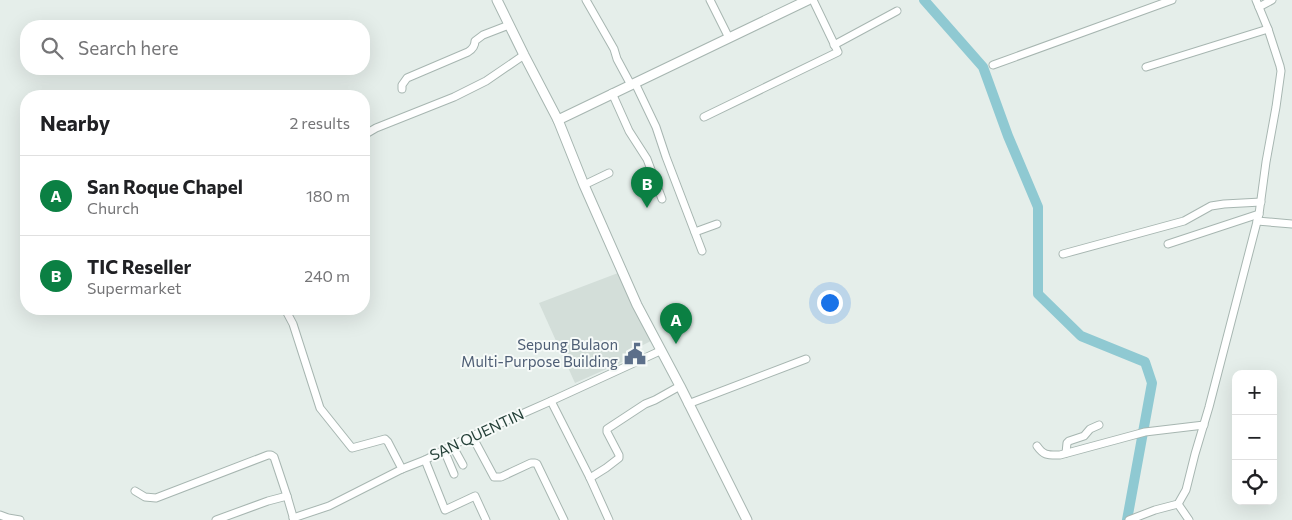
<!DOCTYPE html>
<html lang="en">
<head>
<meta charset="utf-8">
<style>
	body { margin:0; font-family:Commissioner,sans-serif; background:#f6f6f6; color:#202124 }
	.controls { position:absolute; right:15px; bottom:15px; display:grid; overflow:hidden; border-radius:10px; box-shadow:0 5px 20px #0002 }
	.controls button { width:45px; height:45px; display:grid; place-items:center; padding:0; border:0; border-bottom:1px solid #e0e0e0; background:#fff; color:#202124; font:25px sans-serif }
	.you { position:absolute; left:829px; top:302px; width:18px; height:18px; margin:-12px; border:4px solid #fff; border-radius:50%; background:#1a73e8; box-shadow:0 0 0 8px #1a73e833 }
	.badge { display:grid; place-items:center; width:32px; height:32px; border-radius:50%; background:#0b8043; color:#fff; font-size:16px; font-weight:700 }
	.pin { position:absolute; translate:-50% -41px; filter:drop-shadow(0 1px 2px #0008) }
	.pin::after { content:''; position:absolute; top:26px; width:18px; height:15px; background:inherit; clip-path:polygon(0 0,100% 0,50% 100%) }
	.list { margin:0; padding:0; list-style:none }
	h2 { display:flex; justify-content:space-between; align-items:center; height:65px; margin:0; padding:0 20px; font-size:21px }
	h2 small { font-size:16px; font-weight:400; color:#757577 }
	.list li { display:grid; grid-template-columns:32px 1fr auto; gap:15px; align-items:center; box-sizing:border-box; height:80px; padding:0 20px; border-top:1px solid #e0e0e0 }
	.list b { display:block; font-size:19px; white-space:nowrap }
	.list p { margin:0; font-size:16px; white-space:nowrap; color:#757577 }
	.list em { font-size:16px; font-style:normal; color:#757577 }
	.icon { flex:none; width:28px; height:28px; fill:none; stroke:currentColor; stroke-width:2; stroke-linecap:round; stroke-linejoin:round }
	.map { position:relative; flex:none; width:1292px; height:520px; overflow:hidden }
	.search { position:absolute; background:#fff; box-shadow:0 5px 20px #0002; left:20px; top:20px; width:350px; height:55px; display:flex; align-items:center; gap:12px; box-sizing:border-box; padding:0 18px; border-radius:20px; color:#757577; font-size:19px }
	.panel { position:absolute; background:#fff; box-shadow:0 5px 20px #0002; left:20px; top:90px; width:350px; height:225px; border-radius:20px }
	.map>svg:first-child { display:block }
	.built { fill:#d3ded9 }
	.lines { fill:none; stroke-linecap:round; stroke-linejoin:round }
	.river { stroke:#8fc9d2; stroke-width:10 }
	.minor-casing { stroke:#a7b6b1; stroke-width:9 }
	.tertiary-casing { stroke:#a7b6b1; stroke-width:11 }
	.minor { stroke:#fff; stroke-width:7 }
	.tertiary { stroke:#fff; stroke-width:9 }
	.labels { text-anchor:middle; stroke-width:4; stroke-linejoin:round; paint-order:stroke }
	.service-label { font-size:15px; fill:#4e5e75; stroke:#f6faf8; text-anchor:end }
	.street-label { font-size:15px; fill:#244038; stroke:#f6faf8 }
</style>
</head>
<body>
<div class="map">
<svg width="1292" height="520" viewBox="0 0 1292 520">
	<rect width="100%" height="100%" fill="#e5eeea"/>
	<path class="built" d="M 618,273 L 634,309 L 651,341 L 627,353 L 629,359 L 575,383 L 539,303 Z"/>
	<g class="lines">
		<path class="river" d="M 924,0 L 983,67 L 1008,136 L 1038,207 L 1038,294 L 1081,336 L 1145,362 L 1152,383 L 1127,520"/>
		<g class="minor-casing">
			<g id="minor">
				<path d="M 586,0 L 614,49 L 617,59 L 631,85"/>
				<path d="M 710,0 L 729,38"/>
				<path d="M 1259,7 L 1272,0"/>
				<path d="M 834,45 L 897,11"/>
				<path d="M 993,65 L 1172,0"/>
				<path d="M 1146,67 L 1268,29"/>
				<path d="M 635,83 L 656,127 L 666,157 L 702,251"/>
				<path d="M 402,89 L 402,85 L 407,78 L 468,52 C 473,49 475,46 475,41 L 483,35 L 509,25"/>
				<path d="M 612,93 L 629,131 L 647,159 L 662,199"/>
				<path d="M 704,117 L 838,52 L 813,0"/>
				<path d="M 364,135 L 376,128 L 454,97 L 486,81 L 524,55"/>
				<path d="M 584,185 L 609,173"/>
				<path d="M 1257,221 L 1292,224"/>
				<path d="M 695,232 L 717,224"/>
				<path d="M 1168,244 L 1259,214"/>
				<path d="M 1063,254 L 1184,221 L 1211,206 L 1224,204 L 1261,202"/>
				<path d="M 285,309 L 293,324 L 320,408 L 352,448 L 385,439 L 388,442 L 402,469"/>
				<path d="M 551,401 L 590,478 L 609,520"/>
				<path d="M 688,404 L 806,359"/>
				<path d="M 472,436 L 494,477 L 501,477 L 531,463 L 535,463 L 537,464 L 564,520"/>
				<path d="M 452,445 L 463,465"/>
				<path d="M 1037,446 C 1044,456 1048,455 1060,455 L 1145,432 L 1204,425"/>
				<path d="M 444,450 L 454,474"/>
				<path d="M 1066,453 L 1067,443 L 1069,441 L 1084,436 L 1090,429 L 1099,425"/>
				<path d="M 425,460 L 445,510 L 475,496 L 486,520"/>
				<path d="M 590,478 L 606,468 L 619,458 L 619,455 L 607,432 L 607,429 L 645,404 L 655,400 L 680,386"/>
				<path d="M 135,491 L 145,497 L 156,498 L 268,455 L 271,455 L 274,457 L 287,496 L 294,520"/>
				<path d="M 1178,504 L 1189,520"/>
				<path d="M 0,515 L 8,518 L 20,520"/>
				<path d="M 293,518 L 329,506 L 402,469 L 425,460 L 465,439 L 551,401 L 660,351"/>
				<path d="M 216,520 L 268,501 L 287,496"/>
				<path d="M 1129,520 L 1155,510 L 1178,504 L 1186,490 L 1195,454 L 1209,407 L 1259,214 L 1266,162 L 1276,107 L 1281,71 L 1280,66 L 1268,29 L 1256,0"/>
			</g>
		</g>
		<g class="tertiary-casing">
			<g id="tertiary">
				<path d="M 497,0 L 524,55 L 558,120 L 584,185 L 637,305 L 680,386 L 747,520"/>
				<path d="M 558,120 L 808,0"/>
			</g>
		</g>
		<use href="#minor" class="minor"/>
		<use href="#tertiary" class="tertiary"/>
	</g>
	<defs>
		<g id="civic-bare" transform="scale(1.725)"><path d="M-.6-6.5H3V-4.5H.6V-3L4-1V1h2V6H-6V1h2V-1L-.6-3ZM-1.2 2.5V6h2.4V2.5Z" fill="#5c6f8a" stroke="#f6faf8" stroke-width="2.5" paint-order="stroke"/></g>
	</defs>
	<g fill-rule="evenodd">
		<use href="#civic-bare" x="635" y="354"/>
	</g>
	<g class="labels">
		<g class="service-label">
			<text x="618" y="350">Sepung Bulaon<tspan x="618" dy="17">Multi-Purpose Building</tspan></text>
		</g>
		<g class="street-label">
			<text transform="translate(477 435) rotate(-25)" y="5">SAN QUENTIN</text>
		</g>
	</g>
</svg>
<div class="controls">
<button>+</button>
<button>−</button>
<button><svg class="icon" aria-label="locate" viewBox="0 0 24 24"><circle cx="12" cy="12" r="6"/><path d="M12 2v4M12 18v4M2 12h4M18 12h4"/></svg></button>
</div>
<div class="you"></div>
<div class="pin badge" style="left:676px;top:344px">A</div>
<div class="pin badge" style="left:647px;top:208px">B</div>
<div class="search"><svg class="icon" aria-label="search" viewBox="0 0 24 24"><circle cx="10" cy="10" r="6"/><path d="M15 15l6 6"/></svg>Search here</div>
<section class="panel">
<h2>Nearby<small>2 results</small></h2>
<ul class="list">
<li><span class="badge">A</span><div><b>San Roque Chapel</b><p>Church</p></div><em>180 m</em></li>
<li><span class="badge">B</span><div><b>TIC Reseller</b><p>Supermarket</p></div><em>240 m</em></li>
</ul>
</section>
</div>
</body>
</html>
